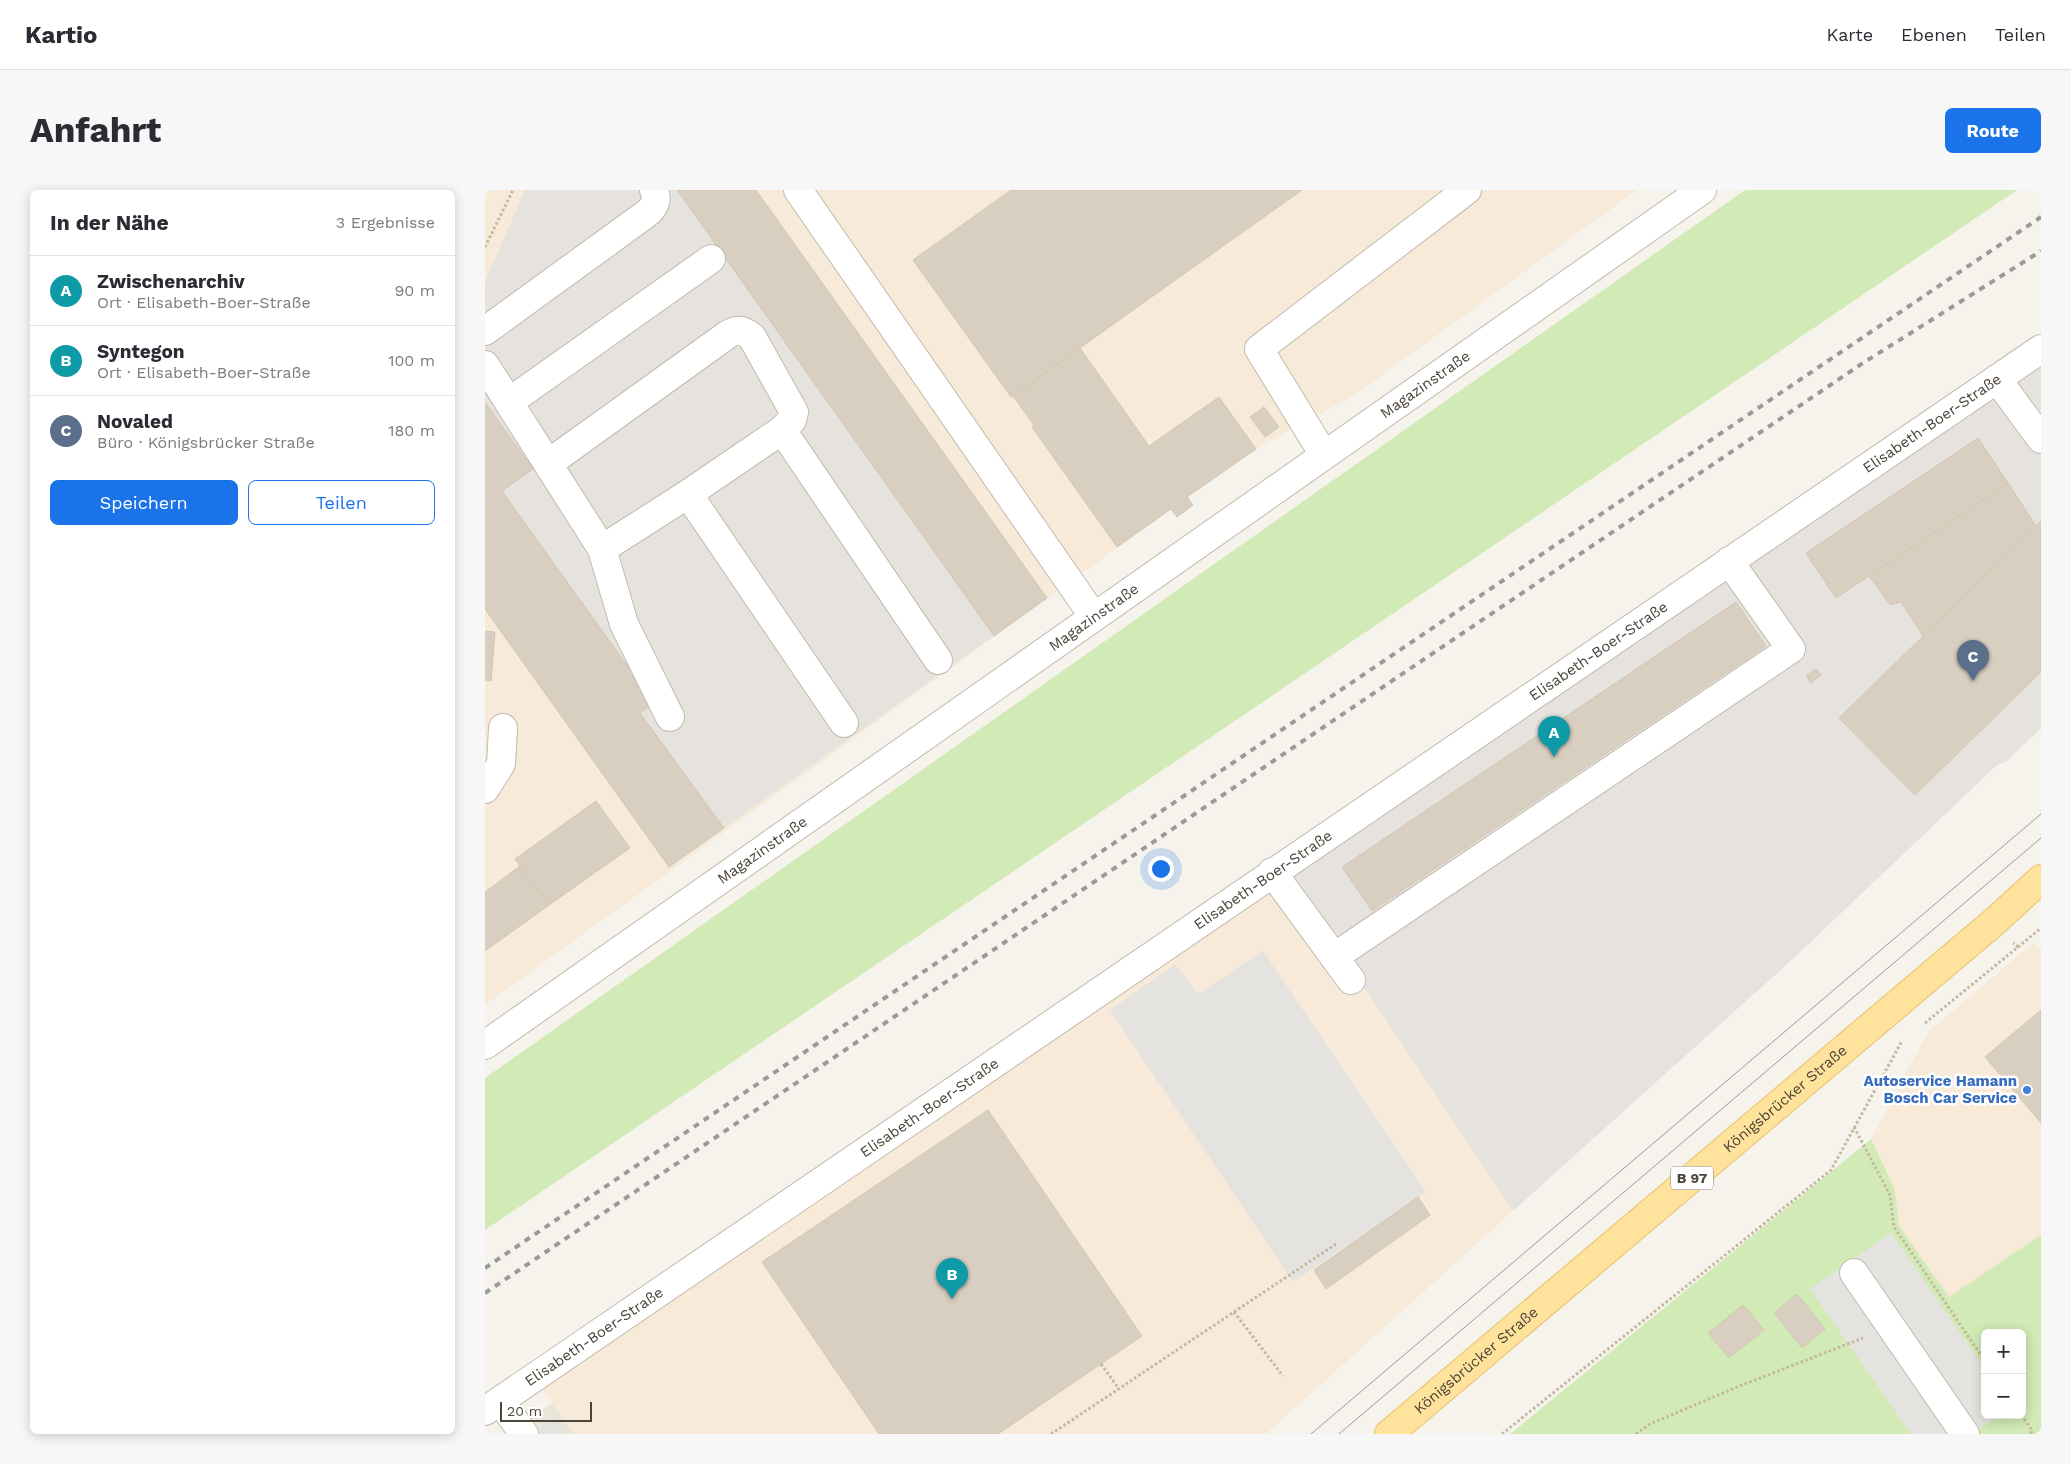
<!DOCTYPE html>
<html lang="de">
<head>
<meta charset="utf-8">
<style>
	body { margin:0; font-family:"Work Sans",sans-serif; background:#f7f7f7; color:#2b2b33 }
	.controls { position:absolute; right:15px; bottom:15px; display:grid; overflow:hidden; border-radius:8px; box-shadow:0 2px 12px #0003 }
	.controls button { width:45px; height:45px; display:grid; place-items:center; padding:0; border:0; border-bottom:1px solid #e1e1e2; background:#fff; color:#2b2b33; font:25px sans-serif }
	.scale { position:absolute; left:15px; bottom:12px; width:92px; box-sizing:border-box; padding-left:5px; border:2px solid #4b4439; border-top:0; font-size:14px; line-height:18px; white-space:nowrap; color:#4b4439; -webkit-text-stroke:4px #fff; paint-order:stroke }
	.you { position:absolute; left:675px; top:678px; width:18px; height:18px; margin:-12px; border:4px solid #fff; border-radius:50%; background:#1a73e8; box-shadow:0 0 0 8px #1a73e833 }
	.badge { display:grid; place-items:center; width:32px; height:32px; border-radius:50%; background:#1a73e8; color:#fff; font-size:16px; font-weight:700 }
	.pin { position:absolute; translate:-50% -41px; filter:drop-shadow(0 1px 2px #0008) }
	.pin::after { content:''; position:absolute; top:26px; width:18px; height:15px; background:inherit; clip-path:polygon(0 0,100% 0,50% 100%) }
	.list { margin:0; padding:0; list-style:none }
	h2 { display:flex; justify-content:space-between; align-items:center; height:65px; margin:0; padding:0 20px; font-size:21px }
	h2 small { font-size:16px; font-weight:400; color:#7c7c81 }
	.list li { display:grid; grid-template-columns:32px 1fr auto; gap:15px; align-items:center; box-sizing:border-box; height:70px; padding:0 20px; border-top:1px solid #e1e1e2 }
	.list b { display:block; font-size:19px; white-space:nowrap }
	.list p { margin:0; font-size:16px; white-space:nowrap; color:#7c7c81 }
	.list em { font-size:16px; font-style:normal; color:#7c7c81 }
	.actions { display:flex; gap:10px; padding:15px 20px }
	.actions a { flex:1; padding:11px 0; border:1px solid #1a73e8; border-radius:8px; text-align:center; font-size:18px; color:#1a73e8 }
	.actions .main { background:#1a73e8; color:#fff }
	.map { position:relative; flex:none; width:1556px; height:1244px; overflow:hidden; border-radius:8px }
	header { display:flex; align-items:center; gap:30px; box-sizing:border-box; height:70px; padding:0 25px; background:#fff; border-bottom:1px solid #e1e1e2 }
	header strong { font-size:24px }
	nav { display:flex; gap:28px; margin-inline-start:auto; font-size:18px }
	.intro { display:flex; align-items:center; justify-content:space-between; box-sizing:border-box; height:120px; padding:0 30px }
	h1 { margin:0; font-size:35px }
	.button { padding:12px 22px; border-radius:8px; background:#1a73e8; color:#fff; font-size:18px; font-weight:700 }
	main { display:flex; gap:30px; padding:0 30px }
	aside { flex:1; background:#fff; border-radius:8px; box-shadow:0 2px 12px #0003 }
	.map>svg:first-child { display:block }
	.residential { fill:#eae5da }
	.commercial { fill:#f7ead8 }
	.industrial { fill:#e6e2dd }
	.green { fill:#d2eab5; fill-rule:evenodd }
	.parking { fill:#e5e3e0 }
	.building { fill:#d8cfc1; stroke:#d3c7b4 }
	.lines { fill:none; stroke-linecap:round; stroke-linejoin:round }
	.minor-casing { stroke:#c2bbae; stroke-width:30 }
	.major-casing { stroke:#e6c16a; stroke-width:30 }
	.path { stroke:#c4b79f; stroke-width:3; stroke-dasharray:2.5 2.5; stroke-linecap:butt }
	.minor { stroke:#fff; stroke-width:28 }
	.major { stroke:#ffe39c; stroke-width:28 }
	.tram { stroke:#9a9a9a; stroke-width:1 }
	.rail { stroke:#9a9a9a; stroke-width:4; stroke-dasharray:6 6; stroke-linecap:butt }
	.shop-dot { fill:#3f7fe0; stroke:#fff; stroke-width:2 }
	.labels { text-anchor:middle; stroke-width:5; stroke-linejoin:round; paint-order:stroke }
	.shield { fill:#fff; stroke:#817c74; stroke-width:1 }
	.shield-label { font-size:14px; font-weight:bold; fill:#4b4439 }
	.street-label { font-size:15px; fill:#4b4439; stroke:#fff }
	.shop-label { font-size:15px; font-weight:bold; fill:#366cbe; stroke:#fff; text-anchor:end }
</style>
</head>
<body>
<header>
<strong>Kartio</strong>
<nav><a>Karte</a><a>Ebenen</a><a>Teilen</a></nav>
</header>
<div class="intro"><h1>Anfahrt</h1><a class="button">Route</a></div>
<main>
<aside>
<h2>In der Nähe<small>3 Ergebnisse</small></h2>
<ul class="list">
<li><span class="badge" style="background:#0f9aa8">A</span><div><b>Zwischenarchiv</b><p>Ort · Elisabeth-Boer-Straße</p></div><em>90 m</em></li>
<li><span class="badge" style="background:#0f9aa8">B</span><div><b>Syntegon</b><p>Ort · Elisabeth-Boer-Straße</p></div><em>100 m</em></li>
<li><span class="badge" style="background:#5c6f8a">C</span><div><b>Novaled</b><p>Büro · Königsbrücker Straße</p></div><em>180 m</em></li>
</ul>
<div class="actions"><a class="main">Speichern</a><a>Teilen</a></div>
</aside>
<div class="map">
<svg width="1556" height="1244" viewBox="0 0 1556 1244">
	<rect width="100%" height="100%" fill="#f6f3ec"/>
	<path class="residential" d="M 69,1212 L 91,1244 L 21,1244 Z"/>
	<g class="commercial">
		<path d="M 0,0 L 1152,0 L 868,206 L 771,259 L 703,307 L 708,315 L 692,327 L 686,319 L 0,815 Z"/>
		<path d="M 798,675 L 1028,1021 L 781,1244 L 89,1244 L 49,1188 Z"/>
		<path d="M 1548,753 L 1556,758 L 1556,1045 L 1464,1108 L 1414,1036 L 1410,1000 L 1386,949 L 1443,842 Z"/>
	</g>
	<g class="industrial">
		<path d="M 40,0 L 271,0 L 562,408 L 184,677 L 0,419 L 0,92 Z"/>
		<path d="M 1556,145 L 1556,538 L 1522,571 L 1512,575 L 1311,766 L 1028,1021 L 798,675 Z"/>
	</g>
	<g class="green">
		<path d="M 1260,0 L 1532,0 L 0,1040 L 0,888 Z"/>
		<path d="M 1386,949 L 1410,1000 L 1414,1036 L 1464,1107 L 1556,1045 L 1556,1244 L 1025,1244 ZM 1500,1143 L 1537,1143 L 1537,1225 L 1500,1225 Z"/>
	</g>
	<g class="parking">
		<path d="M 778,761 L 941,1002 L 808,1092 L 625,820 L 690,774 L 713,804 Z"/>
		<path d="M 1406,1043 L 1500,1179 L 1500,1225 L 1514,1225 L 1486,1244 L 1426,1244 L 1325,1099 Z"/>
		<path d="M 69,1227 L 82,1244 L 46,1244 L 46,1243 Z"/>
	</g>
	<g class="building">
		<path d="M 192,0 L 271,0 L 562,408 L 509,446 Z"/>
		<path d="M 526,0 L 817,0 L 526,207 L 428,70 Z"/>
		<path d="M 595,158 L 664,256 L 734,207 L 771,259 L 702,307 L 708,315 L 692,327 L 686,319 L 632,357 L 547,237 L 549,235 L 528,206 Z"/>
		<path d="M 0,212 L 48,279 L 17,301 L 169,513 L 155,523 L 239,638 L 184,677 L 0,419 L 0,312 L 2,310 L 0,307 Z"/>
		<path d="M 779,217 L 794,237 L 780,247 L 765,227 Z"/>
		<path d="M 1493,248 L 1523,293 L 1351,408 L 1321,363 Z"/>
		<path d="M 1523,293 L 1551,336 L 1438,446 L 1416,412 L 1405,415 L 1384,386 Z"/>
		<path d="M 1556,331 L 1556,482 L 1430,605 L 1354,528 Z"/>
		<path d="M 1251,412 L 1281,456 L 887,721 L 857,677 Z"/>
		<path d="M 0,441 L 10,442 L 6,491 L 0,490 Z"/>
		<path d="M 1331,479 L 1336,485 L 1326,493 L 1321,486 Z"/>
		<path d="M 111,611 L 145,658 L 64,715 L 30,669 Z"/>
		<path d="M 35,676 L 64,715 L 0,761 L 0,702 Z"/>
		<path d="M 1556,820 L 1556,933 L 1500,867 Z"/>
		<path d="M 503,920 L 657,1146 L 513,1244 L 394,1244 L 277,1072 Z"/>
		<path d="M 933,1007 L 945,1025 L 841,1099 L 829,1080 Z"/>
		<path d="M 1312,1104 L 1340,1139 L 1317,1158 L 1289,1123 Z"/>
		<path d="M 1258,1115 L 1279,1140 L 1244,1168 L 1223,1143 Z"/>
	</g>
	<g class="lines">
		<g class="minor-casing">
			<g id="minor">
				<path d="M 313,0 L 609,427"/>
				<path d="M 0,141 L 161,24 C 170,17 173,11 169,0"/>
				<path d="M 0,175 L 117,359 L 139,434 L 185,527"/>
				<path d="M 1512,189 L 1556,249"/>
				<path d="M 24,212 L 226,69"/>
				<path d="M 297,240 L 453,470"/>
				<path d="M 839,265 L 774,159 L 982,0"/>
				<path d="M 64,273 L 242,145 C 252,139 257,139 267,147 L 309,222 L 307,230 L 297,240 L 203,304 L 117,359"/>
				<path d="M 203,304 L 359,533"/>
				<path d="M 0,599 L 16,574 L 18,538"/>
				<path d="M 787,682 L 866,790"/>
				<path d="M 849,767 L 1306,459 L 1244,371"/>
				<path id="s1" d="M 0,855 L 1217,0"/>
				<path d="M 1369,1083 L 1480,1244"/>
				<path d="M 15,1211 L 39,1244"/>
				<path id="s2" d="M 0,1221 L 1556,159"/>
			</g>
		</g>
		<g class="major-casing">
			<g id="major">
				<path id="s3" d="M 904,1244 L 1509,732 L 1556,689"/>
			</g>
		</g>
		<g class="path">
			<path d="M 0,57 L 28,0"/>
			<path d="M 1533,757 L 1556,738"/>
			<path d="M 1440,833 L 1533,757 L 1528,753"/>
			<path d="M 1369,937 L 1405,1005 L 1409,1037 L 1500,1171"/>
			<path d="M 749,1122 L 798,1186"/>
			<path d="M 616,1174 L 634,1199"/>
			<path d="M 1536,1225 L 1547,1240 L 1546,1244"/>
			<path d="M 566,1244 L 851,1054"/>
			<path d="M 1017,1244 L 1346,980 L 1417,851"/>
			<path d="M 1151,1244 L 1165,1234 L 1252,1197 L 1378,1148"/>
		</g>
		<use href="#minor" class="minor"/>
		<use href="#major" class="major"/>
		<g class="tram">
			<path d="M 826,1244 L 1556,624"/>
			<path d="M 854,1244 L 1556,648"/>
		</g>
		<g class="rail">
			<path d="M 0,1078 L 1556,27"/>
			<path d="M 0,1103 L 1378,173 L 1556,61"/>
		</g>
	</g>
	<circle class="shop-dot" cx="1542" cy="900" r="5"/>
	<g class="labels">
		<rect class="shield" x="1186" y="976.5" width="42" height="23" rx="4"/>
		<g class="shield-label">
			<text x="1207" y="993">B 97</text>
		</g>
		<g class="street-label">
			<text dy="5" stroke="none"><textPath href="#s1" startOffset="1149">Magazinstraße</textPath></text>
			<text dy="5" stroke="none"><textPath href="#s2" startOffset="1752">Elisabeth-Boer-Straße</textPath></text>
			<text dy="5" stroke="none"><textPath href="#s1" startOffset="744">Magazinstraße</textPath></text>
			<text dy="5" stroke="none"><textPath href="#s2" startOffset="1348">Elisabeth-Boer-Straße</textPath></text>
			<text dy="5" stroke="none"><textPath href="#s1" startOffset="339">Magazinstraße</textPath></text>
			<text dy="5" stroke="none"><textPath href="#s2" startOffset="942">Elisabeth-Boer-Straße</textPath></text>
			<text dy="5" stroke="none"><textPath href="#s3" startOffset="519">Königsbrücker Straße</textPath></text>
			<text dy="5" stroke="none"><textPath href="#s2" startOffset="538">Elisabeth-Boer-Straße</textPath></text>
			<text dy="5" stroke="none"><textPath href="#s2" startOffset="132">Elisabeth-Boer-Straße</textPath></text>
			<text dy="5" stroke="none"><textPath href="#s3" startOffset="114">Königsbrücker Straße</textPath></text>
		</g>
		<g class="shop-label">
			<text x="1532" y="896">Autoservice Hamann<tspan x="1532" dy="17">Bosch Car Service</tspan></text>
		</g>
	</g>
</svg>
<div class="controls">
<button>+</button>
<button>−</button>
</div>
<div class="scale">20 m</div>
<div class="you"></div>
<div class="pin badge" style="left:1069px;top:567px;background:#0f9aa8">A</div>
<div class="pin badge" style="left:467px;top:1109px;background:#0f9aa8">B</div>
<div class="pin badge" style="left:1488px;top:491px;background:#5c6f8a">C</div>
</div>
</main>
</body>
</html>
